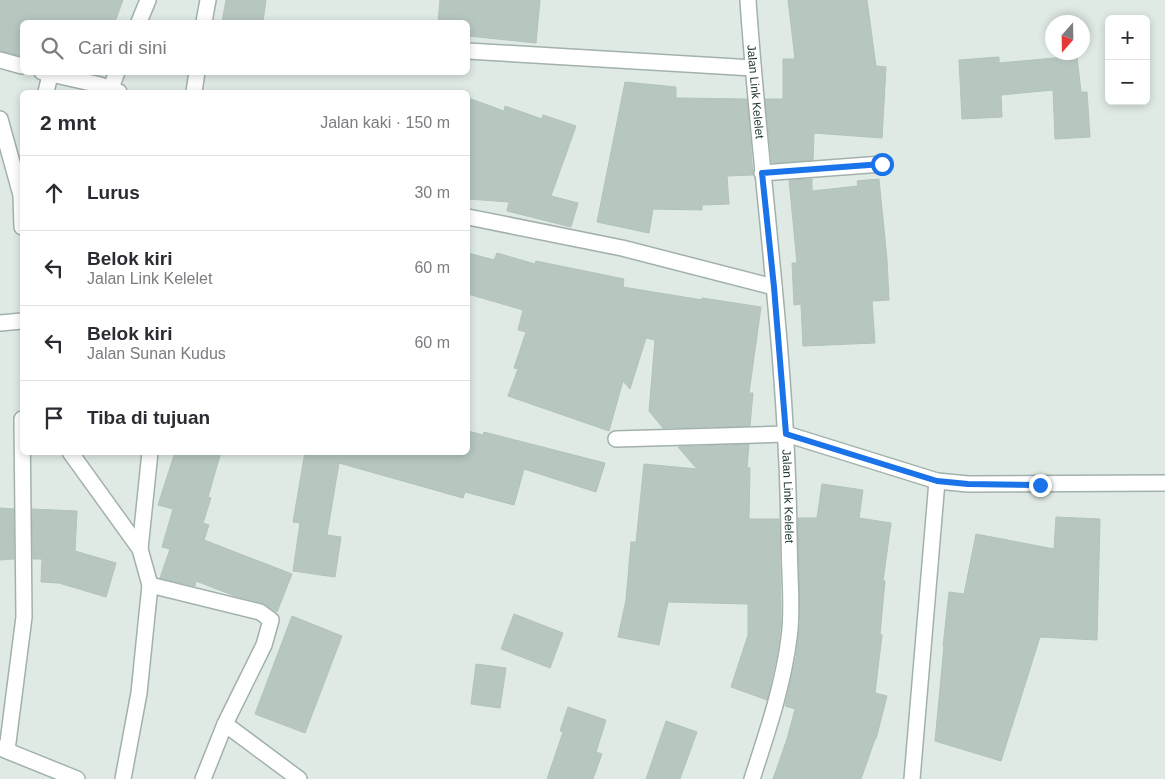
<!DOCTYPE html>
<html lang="id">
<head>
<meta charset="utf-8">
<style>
	body { margin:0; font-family:Helvetica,sans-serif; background:#f7f7f7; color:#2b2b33 }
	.controls { position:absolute; right:15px; top:15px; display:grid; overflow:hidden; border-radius:8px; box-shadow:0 2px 8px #0003 }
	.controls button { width:45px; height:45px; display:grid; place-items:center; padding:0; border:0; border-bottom:1px solid #e1e1e2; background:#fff; color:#2b2b33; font:25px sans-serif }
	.compass { position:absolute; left:1045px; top:15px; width:45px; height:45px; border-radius:50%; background:#fff; box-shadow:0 2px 8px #0003; rotate:200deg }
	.stop { position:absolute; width:15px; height:15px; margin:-11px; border:4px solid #1a73e8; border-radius:50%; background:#fff }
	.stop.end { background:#1a73e8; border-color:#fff; box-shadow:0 1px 5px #0008 }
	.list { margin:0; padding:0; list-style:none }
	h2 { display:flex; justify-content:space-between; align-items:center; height:65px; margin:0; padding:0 20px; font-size:21px }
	h2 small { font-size:16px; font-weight:400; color:#7c7c81 }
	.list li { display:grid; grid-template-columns:32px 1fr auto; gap:15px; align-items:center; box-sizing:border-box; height:75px; padding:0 20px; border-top:1px solid #e1e1e2 }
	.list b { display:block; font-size:19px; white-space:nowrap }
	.list p { margin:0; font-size:16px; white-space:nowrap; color:#7c7c81 }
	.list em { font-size:16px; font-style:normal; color:#7c7c81 }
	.icon { flex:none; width:28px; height:28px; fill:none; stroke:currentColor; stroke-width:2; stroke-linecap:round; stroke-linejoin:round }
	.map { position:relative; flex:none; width:1165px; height:779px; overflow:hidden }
	.search { position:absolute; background:#fff; box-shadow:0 2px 8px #0003; left:20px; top:20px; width:450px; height:55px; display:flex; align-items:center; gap:12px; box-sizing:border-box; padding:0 18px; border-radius:8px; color:#7c7c81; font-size:19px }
	.panel { position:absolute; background:#fff; box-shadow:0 2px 8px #0003; left:20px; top:90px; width:450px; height:365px; border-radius:8px }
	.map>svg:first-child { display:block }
	.building { fill:#b7c7c0; stroke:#b1c3bb }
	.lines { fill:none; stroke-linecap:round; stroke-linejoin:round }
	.minor-casing { stroke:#a2b1ab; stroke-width:18 }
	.minor { stroke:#fff; stroke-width:15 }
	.route { stroke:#1a73e8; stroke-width:6 }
	.labels { text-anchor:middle; stroke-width:4; stroke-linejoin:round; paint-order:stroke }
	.street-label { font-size:12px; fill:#203931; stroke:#eff7f2 }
</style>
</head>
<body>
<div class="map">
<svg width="1165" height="779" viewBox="0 0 1165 779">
	<rect width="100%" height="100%" fill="#dfeae4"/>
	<g class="building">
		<path d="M 0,0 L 123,0 L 115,22 L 22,22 L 22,56 L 0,51 Z"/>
		<path d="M 226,0 L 266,0 L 263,22 L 222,22 Z"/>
		<path d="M 440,0 L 540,0 L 536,43 L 468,36 L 468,22 L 438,22 Z"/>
		<path d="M 788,0 L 867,0 L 876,66 L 886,67 L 882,138 L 814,133 L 813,160 L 772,163 L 765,99 L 783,99 L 783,59 L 795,59 Z"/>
		<path d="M 1077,56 L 1081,92 L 1087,92 L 1090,137 L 1055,139 L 1053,90 L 1001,95 L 1002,117 L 962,119 L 959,60 L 999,57 L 999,63 Z"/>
		<path d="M 625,82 L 676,87 L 676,98 L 747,99 L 753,175 L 727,176 L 729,204 L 702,205 L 702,210 L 653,209 L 649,233 L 597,222 Z"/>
		<path d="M 468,98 L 504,111 L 505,106 L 542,119 L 543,115 L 576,126 L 551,196 L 578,203 L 571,227 L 507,211 L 509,202 L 468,199 Z"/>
		<path d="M 812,179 L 812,191 L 858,186 L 857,181 L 879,179 L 887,259 L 889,300 L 872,301 L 875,343 L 803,346 L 801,304 L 794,305 L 792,263 L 797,263 L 789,180 Z"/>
		<path d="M 468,253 L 494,260 L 497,253 L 535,264 L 536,261 L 624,279 L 623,287 L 702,300 L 702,298 L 761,307 L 749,393 L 753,393 L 750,426 L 663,428 L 649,411 L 655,340 L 646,338 L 630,389 L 623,381 L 609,431 L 508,396 L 518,369 L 514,368 L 526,332 L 518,330 L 523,310 L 468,294 Z"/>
		<path d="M 468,431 L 483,435 L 484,432 L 605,463 L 596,492 L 524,469 L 514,505 L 465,492 L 463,498 L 339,463 L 327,535 L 341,537 L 335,577 L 293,571 L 300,523 L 293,522 L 305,452 L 468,452 Z"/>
		<path d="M 749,444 L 747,468 L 750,468 L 749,519 L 779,519 L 781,622 L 777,654 L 767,700 L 731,687 L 748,635 L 748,604 L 668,602 L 659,645 L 618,637 L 626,600 L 631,542 L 636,542 L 644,464 L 697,469 L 678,447 Z"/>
		<path d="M 175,452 L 221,452 L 208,497 L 211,498 L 203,523 L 209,525 L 204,540 L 292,574 L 277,612 L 263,603 L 235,596 L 196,581 L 195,586 L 160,578 L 170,549 L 162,547 L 173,509 L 158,505 Z"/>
		<path d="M 822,484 L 863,490 L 859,518 L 891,523 L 883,581 L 885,581 L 880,634 L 882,635 L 875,693 L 887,696 L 876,739 L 875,739 L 861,779 L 773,779 L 787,739 L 795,709 L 785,706 L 796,658 L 800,623 L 798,518 L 817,518 Z"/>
		<path d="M 0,508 L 14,509 L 14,559 L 0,560 Z"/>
		<path d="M 32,509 L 77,511 L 75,551 L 116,563 L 106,597 L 59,583 L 41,582 L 42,559 L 33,559 Z"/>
		<path d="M 1056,517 L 1100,519 L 1097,640 L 1040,637 L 1001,761 L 935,741 L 944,646 L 943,646 L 949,592 L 964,594 L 976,534 L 1054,549 Z"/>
		<path d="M 514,614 L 563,633 L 550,668 L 501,649 Z"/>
		<path d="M 292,616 L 342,636 L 305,733 L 255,714 Z"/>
		<path d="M 476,664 L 506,668 L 500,708 L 471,704 Z"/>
		<path d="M 568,707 L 606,720 L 596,752 L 602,754 L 593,779 L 547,779 L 563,732 L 560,731 Z"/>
		<path d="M 666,721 L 697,732 L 680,779 L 646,779 Z"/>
	</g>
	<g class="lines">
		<g class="minor-casing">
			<g id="minor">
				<path id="s1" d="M 748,0 C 759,164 783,327 788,492 C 789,520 789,547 790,575 C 791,596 792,617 789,638 C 783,686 767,733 752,779"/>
				<path d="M 139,22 L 148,0"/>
				<path d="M 204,22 L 208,0"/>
				<path d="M 468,51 L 753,68"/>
				<path d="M 0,60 L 22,66"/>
				<path d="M 42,72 L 100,85 L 119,92"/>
				<path d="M 111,88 L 117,72"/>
				<path d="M 46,92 L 50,75"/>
				<path d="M 194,92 L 197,72"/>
				<path d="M 0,119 L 21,195 L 22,227"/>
				<path d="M 762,173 L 882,164"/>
				<path d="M 468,217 L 622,248 L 774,287"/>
				<path d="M 0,323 L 22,321"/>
				<path d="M 616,439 L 786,434 L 937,481 L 968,484 L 1165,483"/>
				<path d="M 70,452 L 140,549 L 150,585 L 139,693 L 123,779"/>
				<path d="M 140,549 L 150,452"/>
				<path d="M 150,585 L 260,612 L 271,620 L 264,645 L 225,724 L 203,779"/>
				<path d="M 225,724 L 299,779"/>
				<path d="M 0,748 L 77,779"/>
				<path d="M 7,750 L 24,617 L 22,419"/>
				<path d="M 912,779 L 937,481"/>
			</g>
		</g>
		<use href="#minor" class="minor"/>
	</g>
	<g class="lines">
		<path class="route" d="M 882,164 L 762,173 L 774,287 L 786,434 L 937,481 L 968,484 L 1040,485"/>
	</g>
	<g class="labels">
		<g class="street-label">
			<text dy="4" stroke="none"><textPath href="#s1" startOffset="92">Jalan Link Kelelet</textPath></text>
			<text dy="4" stroke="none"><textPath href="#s1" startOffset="498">Jalan Link Kelelet</textPath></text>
		</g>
	</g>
</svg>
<div class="controls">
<button>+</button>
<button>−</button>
</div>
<svg class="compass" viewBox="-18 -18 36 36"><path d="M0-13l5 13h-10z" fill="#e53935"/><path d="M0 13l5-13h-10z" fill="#7c7c81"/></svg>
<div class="stop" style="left:882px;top:164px"></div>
<div class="stop end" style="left:1040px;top:485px"></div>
<div class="search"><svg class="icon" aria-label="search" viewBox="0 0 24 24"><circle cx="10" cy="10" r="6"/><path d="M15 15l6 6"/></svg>Cari di sini</div>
<section class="panel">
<h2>2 mnt<small>Jalan kaki · 150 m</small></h2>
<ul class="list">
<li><svg class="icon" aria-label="ahead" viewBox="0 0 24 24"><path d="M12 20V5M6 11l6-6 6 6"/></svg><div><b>Lurus</b></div><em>30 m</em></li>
<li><svg class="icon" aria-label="left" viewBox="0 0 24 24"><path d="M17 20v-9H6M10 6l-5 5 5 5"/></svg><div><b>Belok kiri</b><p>Jalan Link Kelelet</p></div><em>60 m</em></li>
<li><svg class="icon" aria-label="left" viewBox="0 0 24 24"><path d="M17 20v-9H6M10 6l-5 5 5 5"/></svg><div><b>Belok kiri</b><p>Jalan Sunan Kudus</p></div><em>60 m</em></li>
<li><svg class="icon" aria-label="arrive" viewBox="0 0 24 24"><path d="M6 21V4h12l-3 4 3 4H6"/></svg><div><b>Tiba di tujuan</b></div></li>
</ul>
</section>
</div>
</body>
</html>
